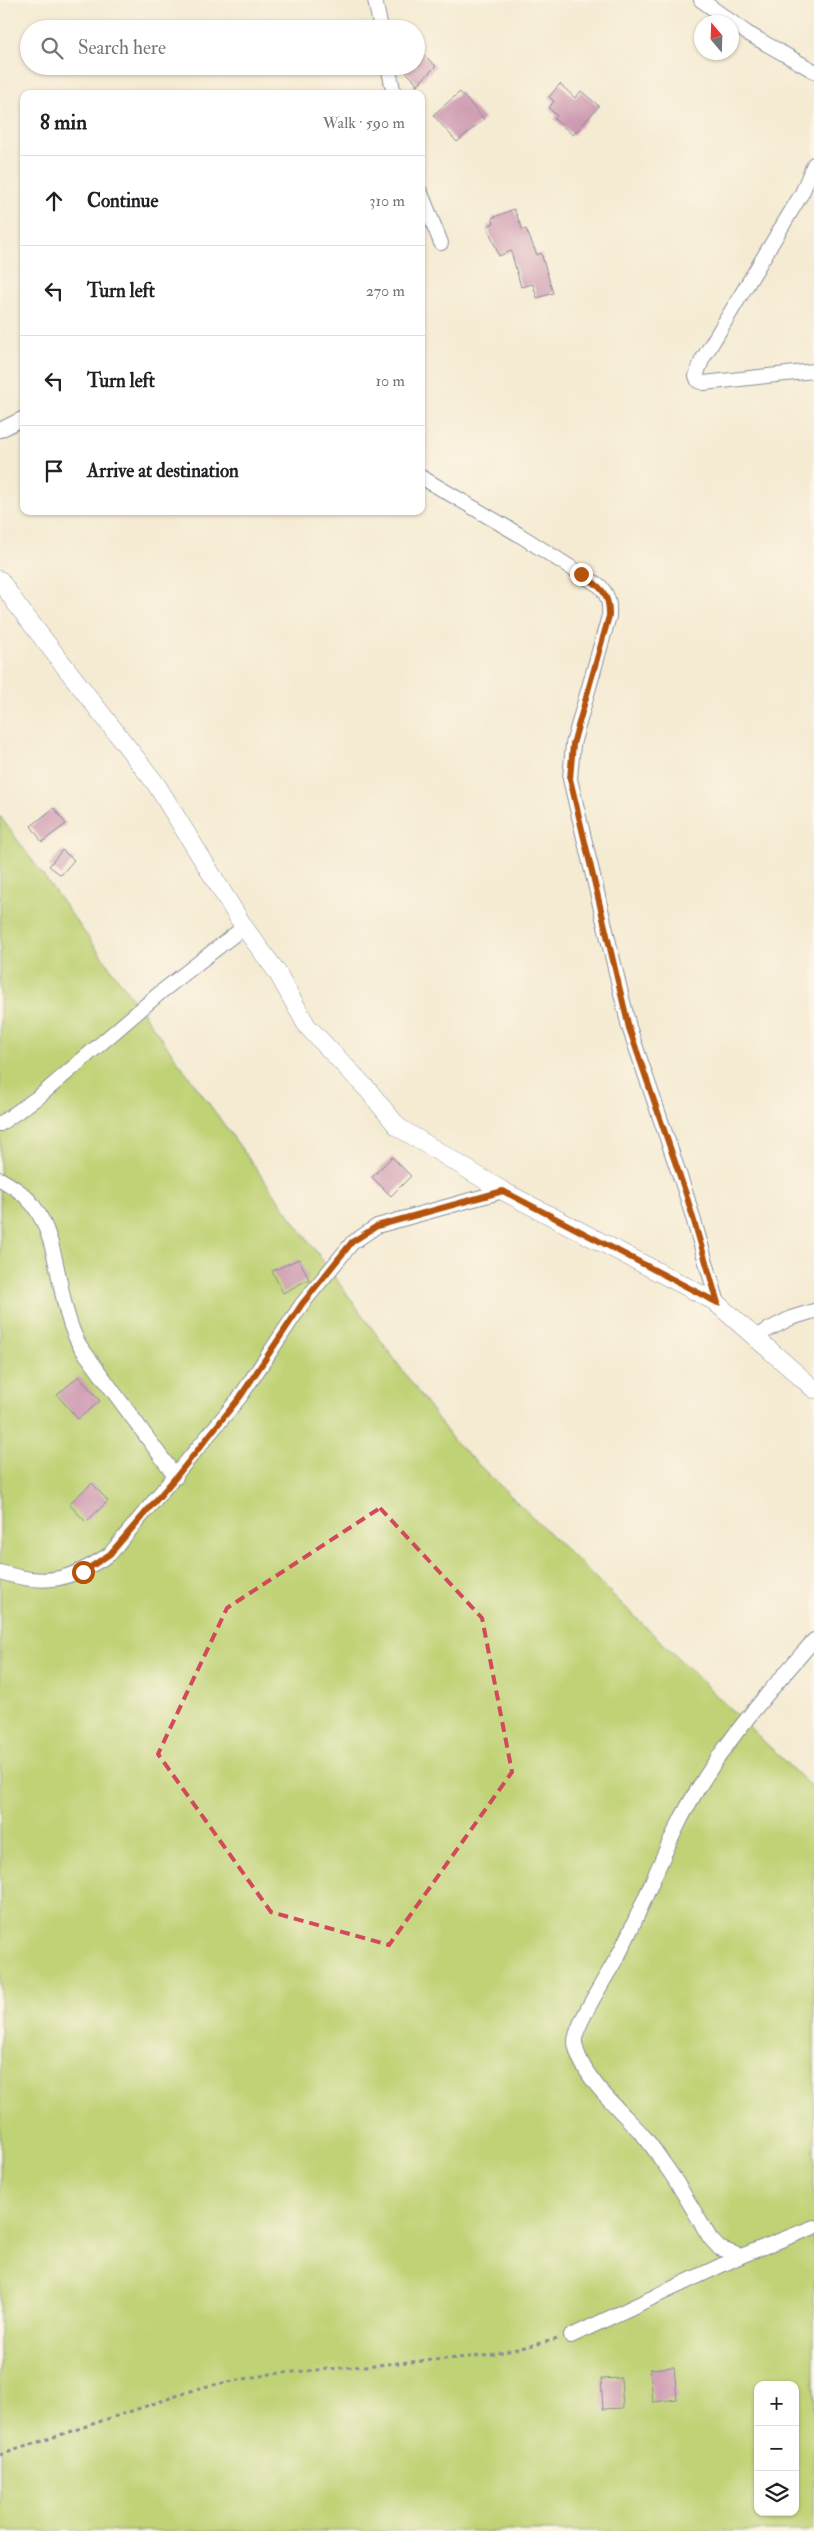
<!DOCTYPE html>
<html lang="en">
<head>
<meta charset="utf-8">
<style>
	body { margin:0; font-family:"IM FELL Double Pica",serif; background:#f2f2f2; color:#202124 }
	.controls { position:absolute; right:15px; bottom:15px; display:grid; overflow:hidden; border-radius:10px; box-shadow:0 1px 4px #0004 }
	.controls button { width:45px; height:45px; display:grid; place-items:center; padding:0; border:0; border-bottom:1px solid #e0e0e0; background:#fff; color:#202124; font:25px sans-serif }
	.compass { position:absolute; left:694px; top:15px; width:45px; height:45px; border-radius:50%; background:#fff; box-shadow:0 1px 4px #0004; rotate:341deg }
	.stop { position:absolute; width:15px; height:15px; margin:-11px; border:4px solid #b45309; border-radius:50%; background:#fff }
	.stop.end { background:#b45309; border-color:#fff; box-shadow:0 1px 5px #0008 }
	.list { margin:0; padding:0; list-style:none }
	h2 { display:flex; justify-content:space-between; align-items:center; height:65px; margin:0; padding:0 20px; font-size:21px }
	h2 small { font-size:16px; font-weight:400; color:#757577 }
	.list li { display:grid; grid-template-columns:32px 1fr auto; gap:15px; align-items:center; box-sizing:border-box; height:90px; padding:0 20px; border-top:1px solid #e0e0e0 }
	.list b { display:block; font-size:19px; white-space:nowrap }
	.list em { font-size:16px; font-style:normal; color:#757577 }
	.icon { flex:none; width:28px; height:28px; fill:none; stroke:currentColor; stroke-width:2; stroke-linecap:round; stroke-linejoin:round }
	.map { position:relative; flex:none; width:814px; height:2531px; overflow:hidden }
	.search { position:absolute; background:#fff; box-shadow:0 1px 4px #0004; left:20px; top:20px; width:405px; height:55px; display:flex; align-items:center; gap:12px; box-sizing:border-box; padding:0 18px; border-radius:28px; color:#757577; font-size:19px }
	.panel { position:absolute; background:#fff; box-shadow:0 1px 4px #0004; left:20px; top:90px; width:405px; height:425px; border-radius:10px }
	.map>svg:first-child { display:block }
	.green { fill:#bfd275; stroke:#6d806a; fill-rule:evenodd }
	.building { fill:#ce9ab1 }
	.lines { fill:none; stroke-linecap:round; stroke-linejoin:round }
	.minor-casing { stroke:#888d98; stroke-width:16 }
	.tertiary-casing { stroke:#888d98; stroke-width:19 }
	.path { stroke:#888d98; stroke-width:3; stroke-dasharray:4 4; stroke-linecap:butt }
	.minor { stroke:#fff; stroke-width:14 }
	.tertiary { stroke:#fff; stroke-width:18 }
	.route { stroke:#b45309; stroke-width:6 }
	.marked { fill:none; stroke:#d1495b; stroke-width:4; stroke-dasharray:10 6; stroke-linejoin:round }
</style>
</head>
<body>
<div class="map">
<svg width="814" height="2531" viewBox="0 0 814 2531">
	<rect width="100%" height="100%" fill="#fcf5e5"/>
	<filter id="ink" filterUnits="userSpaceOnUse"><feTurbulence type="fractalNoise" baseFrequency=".02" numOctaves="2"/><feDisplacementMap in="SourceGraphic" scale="10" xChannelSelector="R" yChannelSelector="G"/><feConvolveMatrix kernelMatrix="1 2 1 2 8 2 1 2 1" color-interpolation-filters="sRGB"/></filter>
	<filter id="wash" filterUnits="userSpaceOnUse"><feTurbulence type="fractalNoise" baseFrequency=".0096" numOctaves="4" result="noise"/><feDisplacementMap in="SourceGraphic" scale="20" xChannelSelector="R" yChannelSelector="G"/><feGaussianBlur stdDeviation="1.12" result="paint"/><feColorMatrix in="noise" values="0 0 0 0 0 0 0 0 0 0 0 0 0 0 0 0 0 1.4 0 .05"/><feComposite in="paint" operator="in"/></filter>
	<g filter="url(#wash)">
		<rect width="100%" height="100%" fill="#f5ebd3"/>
		<path class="green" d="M 0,816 L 453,1440 L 814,1790 L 814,2531 L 0,2531 ZM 758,2385 L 795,2385 L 795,2512 L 758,2512 Z"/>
		<g id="blocks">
			<g class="building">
				<path d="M 416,49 L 436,66 L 416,86 L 416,82 L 400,66 L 416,66 Z"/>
				<path d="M 560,84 L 575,98 L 581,91 L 599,106 L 573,135 L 554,119 L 557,116 L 549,108 L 554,101 L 549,97 Z"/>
				<path d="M 460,92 L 484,119 L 457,142 L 433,115 Z"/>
				<path d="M 514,209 L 523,230 L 526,229 L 537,255 L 541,253 L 553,293 L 537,298 L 533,284 L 521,287 L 511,251 L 499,256 L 487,226 L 494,223 L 492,218 Z"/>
				<path d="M 54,808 L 66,824 L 42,842 L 31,826 Z"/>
				<path d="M 62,850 L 74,860 L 61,875 L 49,866 Z"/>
				<path d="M 392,1157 L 411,1176 L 391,1196 L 372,1177 Z"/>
				<path d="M 299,1259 L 309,1279 L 283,1293 L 272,1271 Z"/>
				<path d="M 79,1376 L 100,1401 L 78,1419 L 57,1395 Z"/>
				<path d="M 92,1483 L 108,1501 L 86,1522 L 69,1504 Z"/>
				<path d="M 674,2367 L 677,2399 L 653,2402 L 650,2369 Z"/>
				<path d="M 621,2378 L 623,2408 L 603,2409 L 601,2379 Z"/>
			</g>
		</g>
	</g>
	<g filter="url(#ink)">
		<use href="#blocks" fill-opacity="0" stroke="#888d98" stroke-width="1"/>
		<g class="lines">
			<g class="minor-casing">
				<g id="minor">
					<path d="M 375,0 L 381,29"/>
					<path d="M 701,0 L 747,33 L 814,71"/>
					<path d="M 388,66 L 394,94"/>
					<path d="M 814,164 L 802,193 L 702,360 L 696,376 L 698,381 L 704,383 L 814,371"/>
					<path d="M 421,193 L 441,243"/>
					<path d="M 0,430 L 24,418"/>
					<path d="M 421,477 L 518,534 L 600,586 C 608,595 610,603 609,616 L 573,744 L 570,779 L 629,1027 L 686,1194 L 718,1303"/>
					<path d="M 0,1124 L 41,1095 L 161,992 L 244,927"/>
					<path d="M 0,1179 C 12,1186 24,1193 33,1205 C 62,1244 56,1304 80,1346 L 176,1477"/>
					<path d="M 754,1337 L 791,1318 L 814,1311"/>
					<path d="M 0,1572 C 47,1587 70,1580 110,1554 L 240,1397 L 302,1304 L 352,1243 L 377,1226 L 503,1191"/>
					<path d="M 741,2256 L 719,2248 L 710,2238 C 694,2212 680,2185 662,2161 C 656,2152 649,2142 642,2134 C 620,2110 580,2076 575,2043 C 573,2028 609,1972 618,1956 C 648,1898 668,1834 704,1779 C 735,1729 775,1685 814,1640"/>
					<path d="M 571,2336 L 741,2256 L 814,2227"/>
				</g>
			</g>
			<g class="tertiary-casing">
				<path id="tertiary" d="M 0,580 L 17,605 L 156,784 L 244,927 L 277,972 L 307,1026 L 368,1090 L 398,1127 L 503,1191 L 714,1301 L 814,1389"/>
			</g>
			<path class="path" d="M 0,2455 L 203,2387 L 270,2374 L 492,2355 L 558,2339"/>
			<use href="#minor" class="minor"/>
			<use href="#tertiary" class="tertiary"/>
		</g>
	</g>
	<g class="lines" filter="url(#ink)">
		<path class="route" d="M 83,1572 L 110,1554 L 176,1477 L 240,1397 L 302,1304 L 352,1242 L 377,1226 L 503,1191 L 718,1303 L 686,1194 L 629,1028 L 570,779 L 573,744 L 609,616 C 610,593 599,585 581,574"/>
	</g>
	<path class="marked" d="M 380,1508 L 482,1618 L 512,1772 L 389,1945 L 271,1912 L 158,1754 L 227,1608 Z"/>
</svg>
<div class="controls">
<button>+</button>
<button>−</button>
<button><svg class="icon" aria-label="layers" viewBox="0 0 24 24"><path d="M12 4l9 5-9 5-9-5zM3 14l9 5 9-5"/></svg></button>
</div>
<svg class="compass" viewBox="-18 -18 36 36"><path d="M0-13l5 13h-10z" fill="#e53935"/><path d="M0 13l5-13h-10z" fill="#757577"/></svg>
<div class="stop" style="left:83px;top:1572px"></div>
<div class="stop end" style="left:581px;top:574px"></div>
<div class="search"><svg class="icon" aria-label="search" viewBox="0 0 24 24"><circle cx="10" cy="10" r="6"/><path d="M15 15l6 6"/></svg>Search here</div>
<section class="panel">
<h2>8 min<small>Walk · 590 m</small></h2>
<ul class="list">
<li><svg class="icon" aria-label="ahead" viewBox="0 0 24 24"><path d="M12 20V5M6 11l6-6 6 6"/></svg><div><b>Continue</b></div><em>310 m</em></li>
<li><svg class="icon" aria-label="left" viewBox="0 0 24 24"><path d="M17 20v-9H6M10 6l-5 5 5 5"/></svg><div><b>Turn left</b></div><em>270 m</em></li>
<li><svg class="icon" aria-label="left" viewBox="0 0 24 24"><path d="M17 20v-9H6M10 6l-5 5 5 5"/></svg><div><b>Turn left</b></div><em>10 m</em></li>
<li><svg class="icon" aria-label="arrive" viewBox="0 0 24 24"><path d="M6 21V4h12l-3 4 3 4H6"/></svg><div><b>Arrive at destination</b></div></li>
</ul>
</section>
</div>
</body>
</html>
